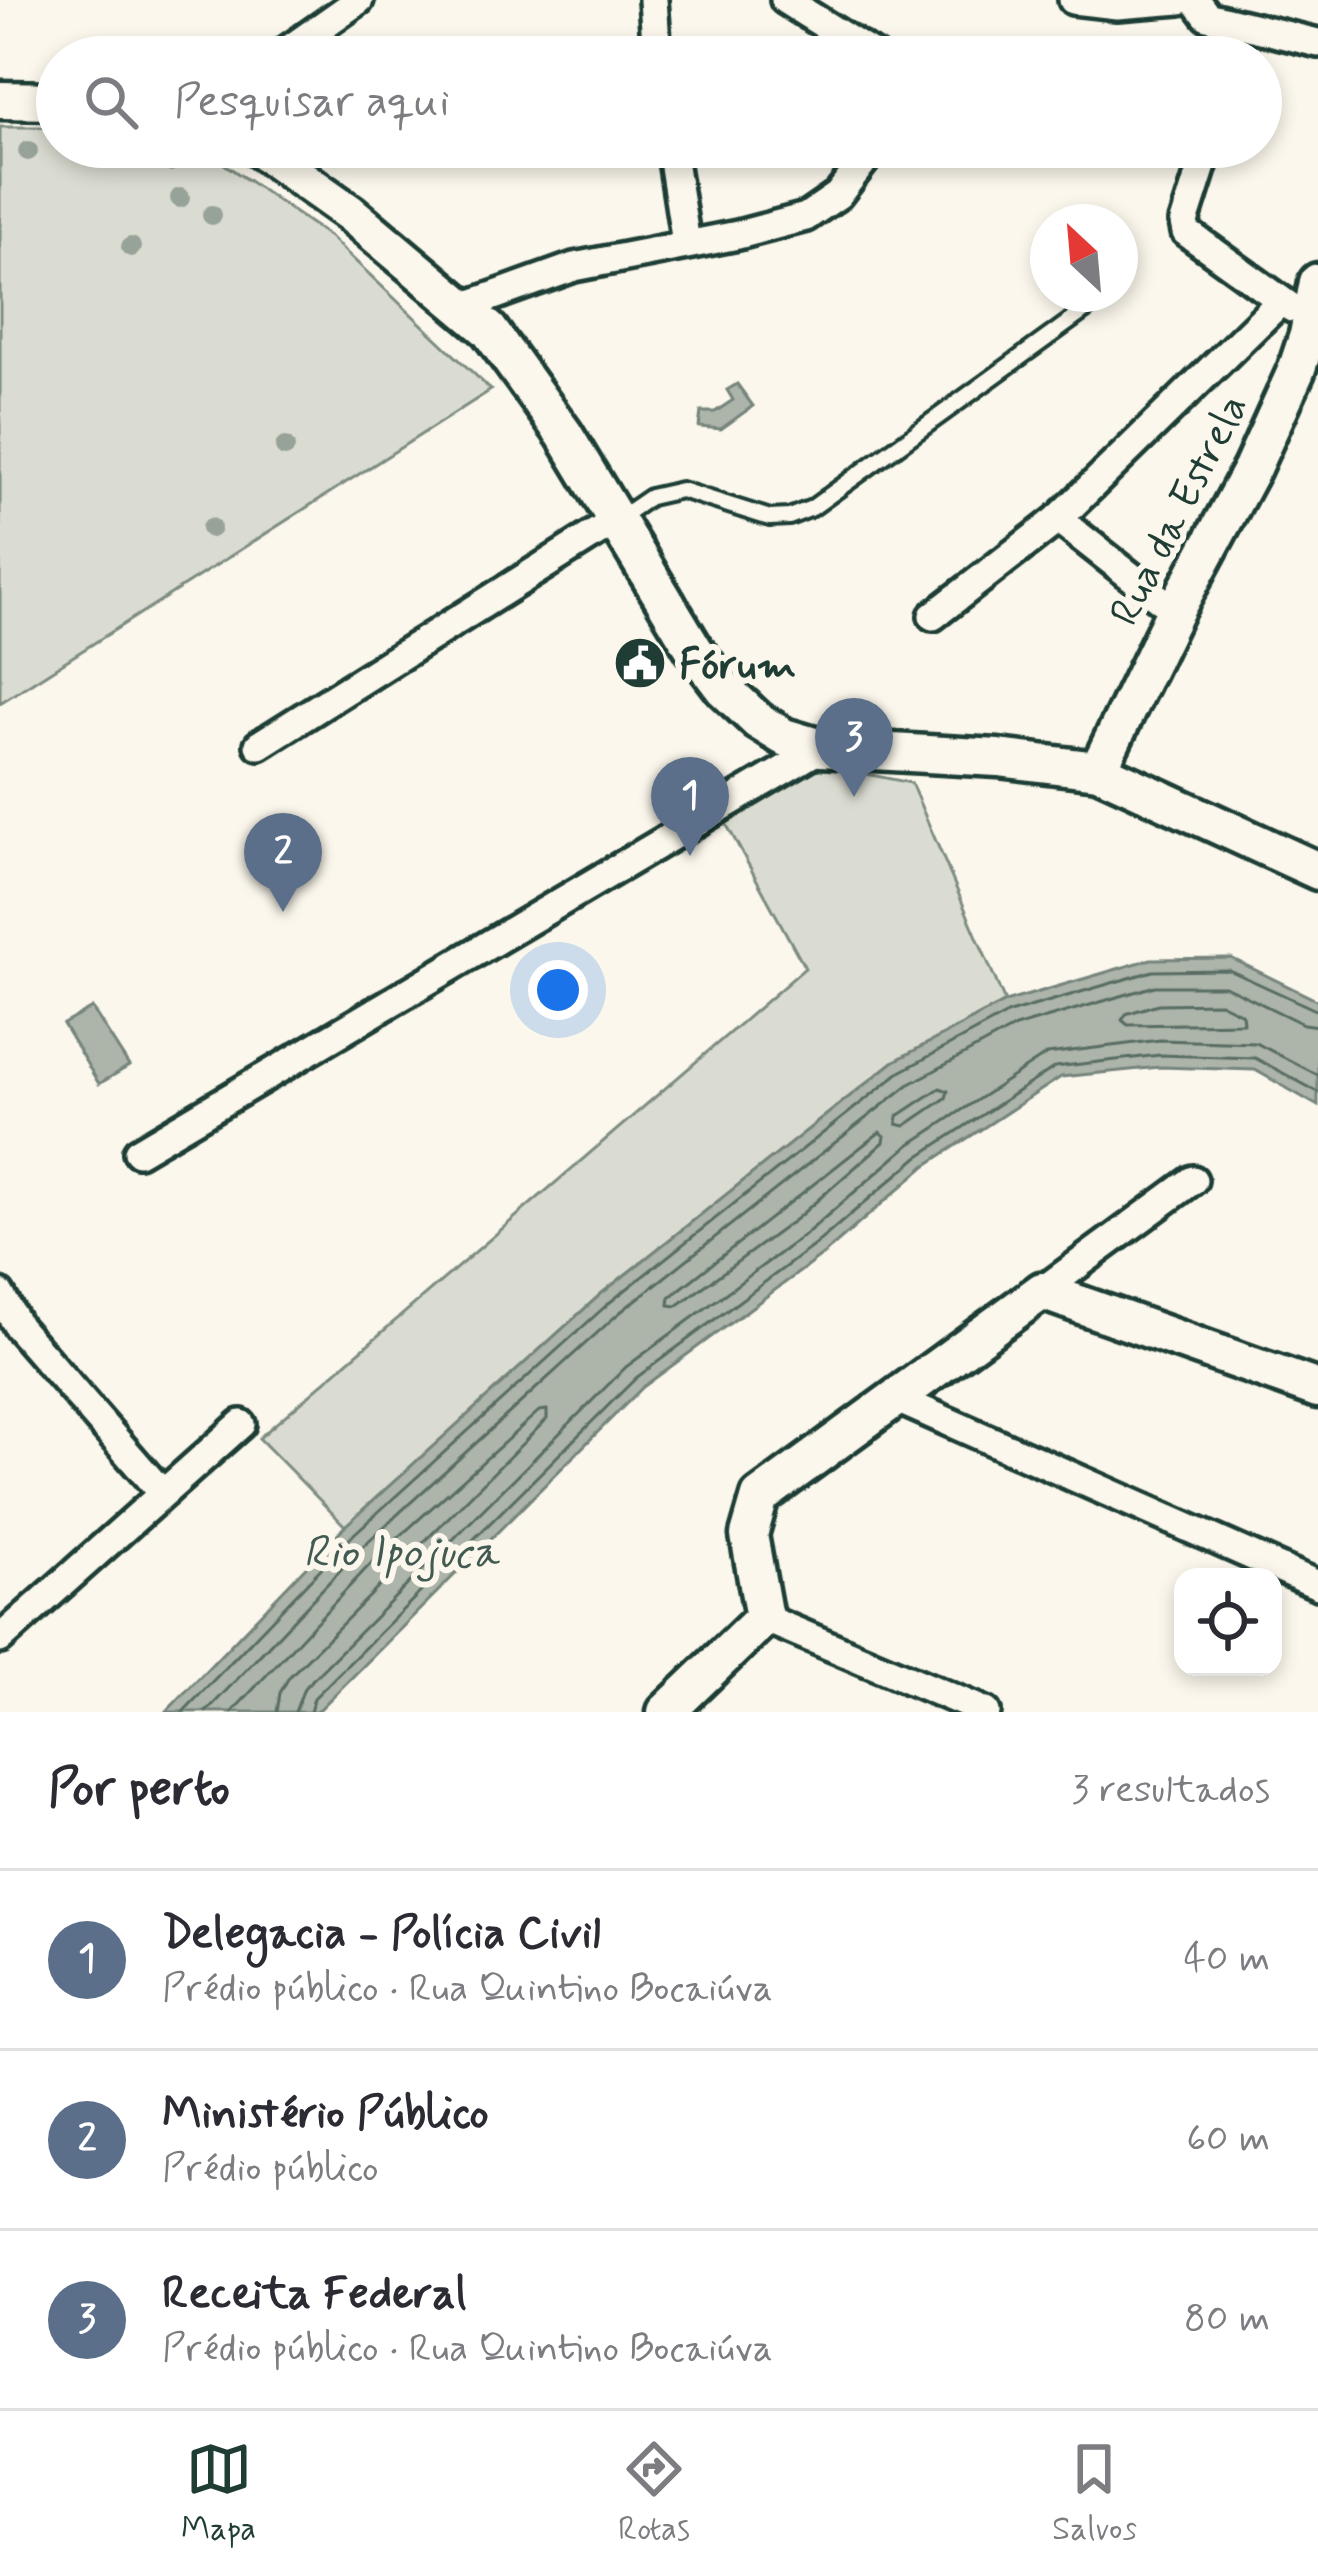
<!DOCTYPE html>
<html lang="pt">
<head>
<meta charset="utf-8">
<style>
	body { margin:0; font-family:Mynerve,sans-serif; background:#f2f2f3; color:#2b2b33 }
	.controls { position:absolute; right:36px; bottom:36px; display:grid; overflow:hidden; border-radius:24px; box-shadow:0 6px 18px #0003 }
	.controls button { width:108px; height:108px; display:grid; place-items:center; padding:0; border:0; border-bottom:3px solid #e1e1e2; background:#fff; color:#2b2b33; font:60px sans-serif }
	.compass { position:absolute; left:1030px; top:204px; width:108px; height:108px; border-radius:50%; background:#fff; box-shadow:0 6px 18px #0003; rotate:334deg }
	.you { position:absolute; left:558px; top:990px; width:42px; height:42px; margin:-30px; border:9px solid #fff; border-radius:50%; background:#1a73e8; box-shadow:0 0 0 18px #1a73e833 }
	.badge { display:grid; place-items:center; width:78px; height:78px; border-radius:50%; background:#1f3d34; color:#fff; font-size:39px; font-weight:700 }
	.pin { position:absolute; translate:-50% -99px; filter:drop-shadow(0 3px 6px #0008) }
	.pin::after { content:''; position:absolute; top:63px; width:42px; height:36px; background:inherit; clip-path:polygon(0 0,100% 0,50% 100%) }
	.list { margin:0; padding:0; list-style:none }
	h2 { display:flex; justify-content:space-between; align-items:center; height:156px; margin:0; padding:0 48px; font-size:51px }
	h2 small { font-size:39px; font-weight:400; color:#7c7c81 }
	.list li { display:grid; grid-template-columns:78px 1fr auto; gap:36px; align-items:center; box-sizing:border-box; height:180px; padding:0 48px; border-top:3px solid #e1e1e2 }
	.list b { display:block; font-size:45px; white-space:nowrap }
	.list p { margin:0; font-size:39px; white-space:nowrap; color:#7c7c81 }
	.list em { font-size:39px; font-style:normal; color:#7c7c81 }
	.icon { flex:none; width:66px; height:66px; fill:none; stroke:currentColor; stroke-width:2; stroke-linecap:round; stroke-linejoin:round }
	.map { position:relative; flex:none; width:1318px; height:1712px; overflow:hidden }
	.search { position:absolute; background:#fff; box-shadow:0 6px 18px #0003; left:36px; right:36px; top:36px; height:132px; display:flex; align-items:center; gap:30px; box-sizing:border-box; padding:0 42px; border-radius:66px; color:#7c7c81; font-size:45px }
	.sheet { height:696px; background:#fff }
	nav { display:flex; justify-content:space-around; align-items:center; box-sizing:border-box; height:168px; border-top:3px solid #e1e1e2; background:#fff; font-size:33px; color:#7c7c81 }
	nav a { display:grid; justify-items:center; gap:6px }
	nav .on { color:#1f3d34 }
	.map>svg:first-child { display:block }
	.green { fill:#dbdcd1; stroke:#7d8c82; stroke-width:3 }
	.water { fill:#adb4aa; stroke:#74847b; stroke-width:3 }
	.lines { fill:none; stroke-linecap:round; stroke-linejoin:round }
	.shore { stroke:#586d63; stroke-width:3 }
	.lane-casing { stroke:#1f3d34; stroke-width:22 }
	.street-casing { stroke:#1f3d34; stroke-width:36 }
	.secondary-casing { stroke:#1f3d34; stroke-width:45 }
	.lane { stroke:#fbf7ec; stroke-width:14 }
	.street { stroke:#fbf7ec; stroke-width:27 }
	.secondary { stroke:#fbf7ec; stroke-width:36 }
	.tree { fill:#97a298 }
	.labels { text-anchor:middle; stroke-width:12; stroke-linejoin:round; paint-order:stroke }
	.street-label { font-size:42px; fill:#1f3d34; stroke:#fbf7ec }
	.poi-label { font-size:42px; font-weight:bold; fill:#1f3d34; stroke:#fbf7ec; text-anchor:start }
	.water-label { font-size:45px; font-style:italic; fill:#425b52; stroke:#fbf7ec }
</style>
</head>
<body>
<div class="map">
<svg width="1318" height="1712" viewBox="0 0 1318 1712">
	<rect width="100%" height="100%" fill="#fbf7ec"/>
	<filter id="ink" filterUnits="userSpaceOnUse"><feTurbulence type="fractalNoise" baseFrequency=".00833" numOctaves="2"/><feDisplacementMap in="SourceGraphic" scale="24" xChannelSelector="R" yChannelSelector="G"/><feConvolveMatrix kernelMatrix="1 2 1 2 8 2 1 2 1" color-interpolation-filters="sRGB"/></filter>
	<g filter="url(#ink)">
		<g class="green">
			<path d="M 0,127 L 57,127 L 57,147 L 204,150 L 330,237 L 491,390 L 0,703 Z"/>
			<path d="M 822,765 L 911,783 L 1005,1002 L 893,1062 L 601,1294 L 345,1526 L 259,1438 L 805,968 L 723,818 Z"/>
		</g>
		<g class="water">
			<path d="M 737,384 L 753,406 L 721,429 L 699,427 L 701,412 L 715,412 L 733,400 L 727,390 Z"/>
			<path d="M 1231,958 L 1318,1001 L 1318,1106 L 1255,1070 L 1160,1067 L 1061,1077 L 925,1166 L 824,1254 L 643,1387 L 317,1712 L 166,1712 L 345,1526 L 601,1294 L 893,1062 L 1005,1002 L 1151,959 Z"/>
			<path d="M 92,1008 L 129,1066 L 99,1084 L 63,1024 Z"/>
		</g>
		<g class="lines">
			<g class="shore">
				<path d="M 1220,1003 L 1242,1014 L 1243,1023 L 1128,1025 L 1122,1020 L 1126,1014 L 1158,1004 Z"/>
				<path d="M 940,1088 L 948,1091 L 946,1098 L 905,1126 L 897,1124 L 898,1116 Z"/>
				<path d="M 880,1132 L 885,1136 L 884,1142 L 796,1219 L 677,1306 L 669,1305 L 670,1297 Z"/>
				<path d="M 183,1712 L 354,1534 L 609,1303 L 900,1072 L 1009,1013 L 1153,971 L 1229,970 L 1318,1011"/>
				<path d="M 206,1712 L 364,1545 L 618,1314 L 908,1085 L 1015,1027 L 1155,986 L 1225,986 L 1303,1024 L 1318,1026"/>
				<path d="M 232,1712 L 377,1557 L 539,1411 L 547,1410 L 547,1419 L 289,1677 L 280,1693 L 277,1712"/>
				<path d="M 295,1712 L 304,1688 L 626,1367 L 807,1233 L 909,1145 L 1047,1054 L 1160,1040 L 1256,1043 L 1318,1075"/>
				<path d="M 310,1712 L 314,1698 L 636,1378 L 816,1244 L 918,1157 L 1055,1067 L 1160,1055 L 1255,1058 L 1318,1092"/>
			</g>
			<g class="lane-casing">
				<path id="lane" d="M 618,519 L 650,497 L 681,490 L 770,518 L 789,517 L 812,508 L 1098,301"/>
			</g>
			<g class="street-casing">
				<g id="street">
					<path d="M 653,0 L 657,57"/>
					<path d="M 785,0 L 876,57"/>
					<path d="M 1073,0 L 1117,5 L 1180,0"/>
					<path d="M 1195,0 L 1207,16 L 1318,43"/>
					<path d="M 278,57 L 359,0"/>
					<path d="M 671,147 L 686,243"/>
					<path d="M 1208,147 L 1184,222 L 1186,232 L 1292,308"/>
					<path d="M 463,307 L 574,267 L 738,235 L 806,217 L 838,195 L 875,147"/>
					<path d="M 1058,519 L 1175,611"/>
					<path d="M 933,616 L 1058,519 L 1281,301"/>
					<path d="M 259,745 L 618,519"/>
					<path d="M 138,1152 L 821,748"/>
					<path d="M 1042,1291 L 1193,1180"/>
					<path d="M 0,1294 L 18,1327 L 162,1493"/>
					<path d="M 897,1399 L 1318,1585"/>
					<path d="M 764,1618 L 986,1712"/>
					<path d="M 0,1639 L 241,1424"/>
				</g>
			</g>
			<g class="secondary-casing">
				<g id="secondary">
					<path d="M 0,100 L 57,101"/>
					<path d="M 257,147 L 350,213 L 489,330 L 564,434 L 695,651 L 724,689 L 758,721 L 784,737 L 821,748 L 998,758 L 1098,770 L 1318,871"/>
					<path d="M 1098,770 L 1175,611 L 1252,468 L 1296,371 L 1308,335 L 1318,282"/>
					<path d="M 666,1712 L 764,1618 L 749,1535 L 760,1497 L 1042,1291 L 1318,1389"/>
				</g>
			</g>
			<use href="#lane" class="lane"/>
			<use href="#street" class="street"/>
			<use href="#secondary" class="secondary"/>
		</g>
		<g class="tree">
			<circle cx="28" cy="151" r="10"/>
			<circle cx="170" cy="162" r="10"/>
			<circle cx="180" cy="198" r="10"/>
			<circle cx="212" cy="215" r="10"/>
			<circle cx="131" cy="247" r="10"/>
			<circle cx="285" cy="447" r="10"/>
			<circle cx="211" cy="528" r="10"/>
		</g>
	</g>
	<defs>
		<g id="civic-disc" transform="scale(2.7)"><circle r="9.5" fill="#1f3d34" stroke="#fbf7ec"/><path d="M-.6-6.5H3V-4.5H.6V-3L4-1V1h2V6H-6V1h2V-1L-.6-3ZM-1.2 2.5V6h2.4V2.5Z" fill="#fff"/></g>
	</defs>
	<g fill-rule="evenodd">
		<use href="#civic-disc" x="640" y="663"/>
	</g>
	<g class="labels">
		<g class="street-label">
			<text transform="translate(1177 509) rotate(-63)" y="15">Rua da Estrela</text>
		</g>
		<g class="poi-label">
			<text x="679" y="678">Fórum</text>
		</g>
		<g class="water-label">
			<text x="401" y="1566">Rio Ipojuca</text>
		</g>
	</g>
</svg>
<div class="controls">
<button><svg class="icon" aria-label="locate" viewBox="0 0 24 24"><circle cx="12" cy="12" r="6"/><path d="M12 2v4M12 18v4M2 12h4M18 12h4"/></svg></button>
</div>
<svg class="compass" viewBox="-18 -18 36 36"><path d="M0-13l5 13h-10z" fill="#e53935"/><path d="M0 13l5-13h-10z" fill="#7c7c81"/></svg>
<div class="you"></div>
<div class="pin badge" style="left:690px;top:856px;background:#5c6f8a">1</div>
<div class="pin badge" style="left:283px;top:912px;background:#5c6f8a">2</div>
<div class="pin badge" style="left:854px;top:797px;background:#5c6f8a">3</div>
<div class="search"><svg class="icon" aria-label="search" viewBox="0 0 24 24"><circle cx="10" cy="10" r="6"/><path d="M15 15l6 6"/></svg>Pesquisar aqui</div>
</div>
<section class="sheet">
<h2>Por perto<small>3 resultados</small></h2>
<ul class="list">
<li><span class="badge" style="background:#5c6f8a">1</span><div><b>Delegacia - Polícia Civil</b><p>Prédio público · Rua Quintino Bocaiúva</p></div><em>40 m</em></li>
<li><span class="badge" style="background:#5c6f8a">2</span><div><b>Ministério Público</b><p>Prédio público</p></div><em>60 m</em></li>
<li><span class="badge" style="background:#5c6f8a">3</span><div><b>Receita Federal</b><p>Prédio público · Rua Quintino Bocaiúva</p></div><em>80 m</em></li>
</ul>
</section>
<nav>
<a class="on"><svg class="icon" aria-label="map" viewBox="0 0 24 24"><path d="M3 6l6-2 6 2 6-2v14l-6 2-6-2-6 2zM9 4v14M15 6v14"/></svg>Mapa</a>
<a><svg class="icon" aria-label="directions" viewBox="0 0 24 24"><path d="M12 3l9 9-9 9-9-9zM9 14v-3h6M13 9l2 2-2 2"/></svg>Rotas</a>
<a><svg class="icon" aria-label="saved" viewBox="0 0 24 24"><path d="M7 4h10v16l-5-4-5 4z"/></svg>Salvos</a>
</nav>
</body>
</html>
